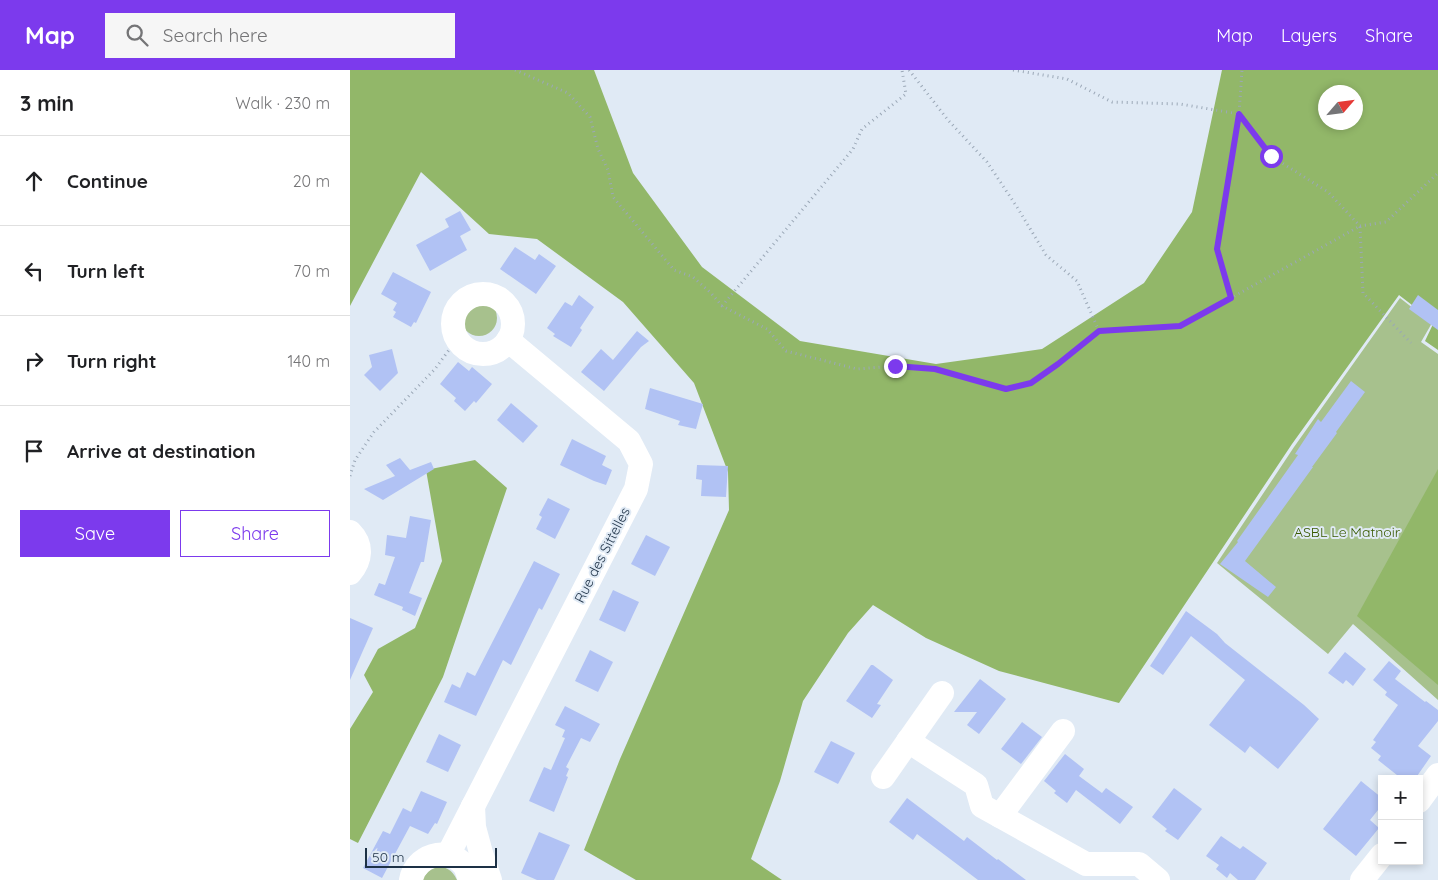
<!DOCTYPE html>
<html lang="en">
<head>
<meta charset="utf-8">
<style>
	body { margin:0; font-family:Quicksand,sans-serif; background:#f6f6f6; color:#202124 }
	.controls { position:absolute; right:15px; bottom:15px; display:grid; overflow:hidden; border-radius:0px; box-shadow:0 2px 8px #0003 }
	.controls button { width:45px; height:45px; display:grid; place-items:center; padding:0; border:0; border-bottom:1px solid #e0e0e0; background:#fff; color:#202124; font:25px sans-serif }
	.compass { position:absolute; left:968px; top:15px; width:45px; height:45px; border-radius:50%; background:#fff; box-shadow:0 2px 8px #0003; rotate:62deg }
	.scale { position:absolute; left:15px; bottom:12px; width:132px; box-sizing:border-box; padding-left:5px; border:2px solid #1d3146; border-top:0; font-size:14px; line-height:18px; white-space:nowrap; color:#1d3146; -webkit-text-stroke:4px #e0eaf5; paint-order:stroke }
	.stop { position:absolute; width:15px; height:15px; margin:-11px; border:4px solid #7c3aed; border-radius:50%; background:#fff }
	.stop.end { background:#7c3aed; border-color:#fff; box-shadow:0 1px 5px #0008 }
	.list { margin:0; padding:0; list-style:none }
	h2 { display:flex; justify-content:space-between; align-items:center; height:65px; margin:0; padding:0 20px; font-size:21px }
	h2 small { font-size:16px; font-weight:400; color:#757577 }
	.list li { display:grid; grid-template-columns:32px 1fr auto; gap:15px; align-items:center; box-sizing:border-box; height:90px; padding:0 20px; border-top:1px solid #e0e0e0 }
	.list b { display:block; font-size:19px; white-space:nowrap }
	.list em { font-size:16px; font-style:normal; color:#757577 }
	.actions { display:flex; gap:10px; padding:15px 20px }
	.actions a { flex:1; padding:11px 0; border:1px solid #7c3aed; border-radius:0px; text-align:center; font-size:18px; color:#7c3aed }
	.actions .main { background:#7c3aed; color:#fff }
	.icon { flex:none; width:28px; height:28px; fill:none; stroke:currentColor; stroke-width:2; stroke-linecap:round; stroke-linejoin:round }
	.map { position:relative; flex:none; width:1088px; height:810px; overflow:hidden }
	header { display:flex; align-items:center; gap:30px; box-sizing:border-box; height:70px; padding:0 25px; background:#7c3aed; color:#fff }
	header strong { font-size:24px }
	nav { display:flex; gap:28px; margin-inline-start:auto; font-size:18px }
	.search { width:350px; height:45px; background:#f6f6f6; display:flex; align-items:center; gap:12px; box-sizing:border-box; padding:0 18px; border-radius:0px; color:#757577; font-size:19px }
	main { display:flex }
	aside { flex:1; background:#fff }
	.map>svg:first-child { display:block }
	.green { fill:#a7c18d }
	.forest { fill:#92b769; fill-rule:evenodd }
	.building { fill:#b1c2f4 }
	.lines { fill:none; stroke-linecap:round; stroke-linejoin:round }
	.path { stroke:#9ba8b7; stroke-width:3; stroke-dasharray:1 4; stroke-linecap:butt }
	.minor { stroke:#fff; stroke-width:24 }
	.route { stroke:#7c3aed; stroke-width:6 }
	.labels { text-anchor:middle; stroke-width:4; stroke-linejoin:round; paint-order:stroke }
	.park-label { font-size:14px; fill:#395a00; stroke:#e0eaf5 }
	.street-label { font-size:14px; fill:#1d3146; stroke:#e0eaf5 }
</style>
</head>
<body>
<header>
<strong>Map</strong>
<div class="search"><svg class="icon" aria-label="search" viewBox="0 0 24 24"><circle cx="10" cy="10" r="6"/><path d="M15 15l6 6"/></svg>Search here</div>
<nav><a>Map</a><a>Layers</a><a>Share</a></nav>
</header>
<main>
<aside>
<h2>3 min<small>Walk · 230 m</small></h2>
<ul class="list">
<li><svg class="icon" aria-label="ahead" viewBox="0 0 24 24"><path d="M12 20V5M6 11l6-6 6 6"/></svg><div><b>Continue</b></div><em>20 m</em></li>
<li><svg class="icon" aria-label="left" viewBox="0 0 24 24"><path d="M17 20v-9H6M10 6l-5 5 5 5"/></svg><div><b>Turn left</b></div><em>70 m</em></li>
<li><svg class="icon" aria-label="right" viewBox="0 0 24 24"><path d="M7 20v-9h11M14 6l5 5-5 5"/></svg><div><b>Turn right</b></div><em>140 m</em></li>
<li><svg class="icon" aria-label="arrive" viewBox="0 0 24 24"><path d="M6 21V4h12l-3 4 3 4H6"/></svg><div><b>Arrive at destination</b></div></li>
</ul>
<div class="actions"><a class="main">Save</a><a>Share</a></div>
</aside>
<div class="map">
<svg width="1088" height="810" viewBox="0 0 1088 810">
	<rect width="100%" height="100%" fill="#e0eaf5"/>
	<g class="green">
		<path d="M 1050,228 L 1082,253 L 1071,272 L 1088,284 L 1088,630 L 1003,554 L 978,584 L 867,493 L 944,377 Z"/>
		<circle cx="129" cy="248" r="18"/>
		<path d="M 83,796 C 95,796 102,799 107,810 L 71,810 Z"/>
	</g>
	<g class="forest">
		<path d="M 0,0 L 244,0 L 283,103 L 352,197 L 450,271 L 586,294 L 692,279 L 794,213 L 842,142 L 872,0 L 1088,0 L 1088,280 L 1075,271 L 1084,252 L 1049,225 L 942,374 L 769,633 L 649,601 L 576,568 L 523,535 L 498,563 L 453,631 L 430,711 L 401,789 L 432,810 L 286,810 L 234,780 L 270,689 L 379,440 L 378,402 L 344,313 L 273,232 L 187,169 L 139,164 L 71,102 L 0,236 ZM 976,22 L 1006,22 L 1006,52 L 976,52 Z"/>
		<path d="M 125,390 L 157,418 L 93,607 L 8,773 L 0,769 L 0,659 L 23,622 L 14,605 L 28,579 L 65,558 L 92,491 L 76,400 Z"/>
		<path d="M 1088,399 L 1088,615 L 1007,546 Z"/>
	</g>
	<g class="building">
		<path d="M 110,141 L 121,160 L 110,166 L 117,180 L 80,201 L 66,175 L 99,157 L 95,149 Z"/>
		<path d="M 165,177 L 185,190 L 189,184 L 206,196 L 186,224 L 150,199 Z"/>
		<path d="M 43,202 L 81,222 L 66,253 L 64,252 L 61,257 L 43,247 L 46,242 L 43,240 L 47,233 L 31,224 Z"/>
		<path d="M 229,225 L 244,237 L 230,258 L 232,260 L 221,277 L 203,266 L 205,264 L 197,258 L 215,232 L 222,236 Z"/>
		<path d="M 1068,225 L 1088,240 L 1088,260 L 1059,239 Z"/>
		<path d="M 287,261 L 299,271 L 291,277 L 254,321 L 231,302 L 251,279 L 263,290 Z"/>
		<path d="M 42,279 L 48,303 L 30,321 L 14,305 L 22,297 L 19,285 Z"/>
		<path d="M 108,292 L 119,301 L 122,297 L 142,314 L 126,333 L 124,331 L 115,341 L 104,331 L 106,328 L 90,314 Z"/>
		<path d="M 1001,311 L 1015,322 L 986,362 L 987,363 L 962,397 L 963,397 L 895,491 L 926,517 L 918,527 L 870,494 L 888,472 L 887,471 L 948,385 L 945,384 L 968,349 L 971,352 Z"/>
		<path d="M 300,318 L 353,334 L 346,359 L 328,355 L 330,351 L 295,339 Z"/>
		<path d="M 161,333 L 188,356 L 173,373 L 147,350 Z"/>
		<path d="M 222,369 L 256,386 L 252,395 L 262,400 L 256,415 L 244,411 L 210,395 Z"/>
		<path d="M 50,388 L 60,400 L 81,392 L 84,399 L 33,430 L 14,419 L 45,406 L 36,395 Z"/>
		<path d="M 347,395 L 378,396 L 376,427 L 351,426 L 352,410 L 346,409 Z"/>
		<path d="M 198,428 L 220,439 L 205,469 L 186,459 L 192,447 L 189,445 Z"/>
		<path d="M 60,446 L 81,450 L 74,492 L 71,492 L 59,523 L 72,528 L 65,546 L 52,540 L 53,537 L 24,525 L 29,513 L 35,515 L 45,487 L 35,485 L 37,465 L 56,468 Z"/>
		<path d="M 296,465 L 320,477 L 305,506 L 281,494 Z"/>
		<path d="M 184,491 L 210,504 L 192,540 L 189,538 L 161,595 L 153,590 L 126,646 L 94,632 L 102,614 L 110,618 L 117,602 L 125,606 Z"/>
		<path d="M 263,520 L 289,532 L 275,562 L 249,550 Z"/>
		<path d="M 836,541 L 867,564 L 875,573 L 954,635 L 969,649 L 928,699 L 900,676 L 895,683 L 859,655 L 895,610 L 841,566 L 813,605 L 800,596 Z"/>
		<path d="M 0,548 L 23,558 L 0,610 Z"/>
		<path d="M 240,580 L 263,592 L 248,622 L 225,611 Z"/>
		<path d="M 995,582 L 1016,599 L 1003,616 L 996,610 L 993,614 L 978,603 Z"/>
		<path d="M 1039,591 L 1051,601 L 1045,609 L 1075,632 L 1076,631 L 1088,640 L 1088,651 L 1068,676 L 1081,686 L 1065,709 L 1052,709 L 1028,690 L 1031,686 L 1021,678 L 1026,672 L 1023,670 L 1048,635 L 1035,625 L 1037,622 L 1023,610 Z"/>
		<path d="M 521,595 L 523,595 L 543,610 L 527,634 L 531,635 L 522,648 L 496,631 Z"/>
		<path d="M 630,609 L 656,629 L 629,664 L 617,655 L 627,642 L 604,642 Z"/>
		<path d="M 215,636 L 250,654 L 240,672 L 231,668 L 216,697 L 219,699 L 216,706 L 218,707 L 204,742 L 179,731 L 194,697 L 201,700 L 215,668 L 212,667 L 215,660 L 205,655 Z"/>
		<path d="M 672,652 L 692,667 L 671,694 L 651,679 Z"/>
		<path d="M 89,664 L 111,675 L 98,702 L 76,692 Z"/>
		<path d="M 481,671 L 505,683 L 488,714 L 464,702 Z"/>
		<path d="M 715,684 L 734,699 L 729,706 L 752,723 L 756,718 L 783,737 L 770,754 L 726,720 L 717,733 L 704,723 L 706,721 L 694,711 Z"/>
		<path d="M 1011,711 L 1032,728 L 1032,735 L 1020,750 L 1029,758 L 1006,786 L 973,759 Z"/>
		<path d="M 824,718 L 852,739 L 828,770 L 815,761 L 817,759 L 802,747 Z"/>
		<path d="M 71,721 L 97,732 L 87,754 L 85,753 L 78,764 L 60,756 L 32,808 L 13,798 L 33,761 L 40,764 L 53,738 L 61,742 Z"/>
		<path d="M 557,728 L 614,771 L 617,767 L 647,790 L 648,789 L 676,810 L 628,810 L 567,764 L 563,770 L 539,752 Z"/>
		<path d="M 189,762 L 220,775 L 204,810 L 187,810 L 171,803 Z"/>
		<path d="M 871,766 L 890,779 L 893,776 L 917,793 L 905,810 L 888,810 L 880,803 L 877,808 L 866,799 L 869,795 L 856,786 Z"/>
	</g>
	<g class="lines">
		<g class="path">
			<path d="M 165,0 L 218,23 L 240,47 L 248,79 L 258,100 L 263,127 L 324,200 L 343,207 L 361,223 L 372,236 L 417,259 L 436,281 L 507,299 L 545,296 L 585,299 L 656,319 L 681,313 L 708,294 L 749,261 L 829,257 L 1010,156 L 1013,223 L 1061,273"/>
			<path d="M 559,0 L 598,50 L 637,92 L 667,137 L 696,185 L 727,211 L 749,261"/>
			<path d="M 663,0 L 717,9 L 762,32 L 830,34 L 889,44 L 921,86 L 978,122 L 1010,156 L 1036,152 L 1088,103"/>
			<path d="M 881,228 L 867,179 L 889,44 L 892,0"/>
			<path d="M 372,236 L 503,79 L 512,59 L 556,24 L 552,0"/>
			<path d="M 0,406 L 5,390 L 24,362 L 85,299 L 107,269"/>
		</g>
		<g class="minor">
			<circle cx="133" cy="254" r="30"/>
			<path d="M 0,462 C 13,475 11,490 0,503"/>
			<path d="M 558,671 L 626,715 L 632,736 L 736,794 L 789,794 L 808,810"/>
			<path d="M 533,707 L 592,623"/>
			<path d="M 1069,731 L 1088,705"/>
			<path d="M 123,736 L 124,757 L 131,783 L 140,810"/>
			<path d="M 650,746 L 713,661"/>
			<path d="M 98,785 L 286,419 L 291,394 L 279,371 L 158,270"/>
			<path d="M 61,810 C 65,786 97,775 114,795 C 117,799 118,805 120,810"/>
			<path d="M 1012,810 L 1032,785"/>
		</g>
	</g>
	<g class="lines">
		<path class="route" d="M 545,296 L 585,299 L 656,319 L 681,313 L 708,294 L 749,261 L 830,256 L 881,228 L 867,179 L 889,44 L 921,86"/>
	</g>
	<g class="labels">
		<g class="park-label">
			<text x="997" y="467">ASBL Le Matnoir</text>
		</g>
		<g class="street-label">
			<text transform="translate(252 485) rotate(-63)" y="5">Rue des Sittelles</text>
		</g>
	</g>
</svg>
<div class="controls">
<button>+</button>
<button>−</button>
</div>
<svg class="compass" viewBox="-18 -18 36 36"><path d="M0-13l5 13h-10z" fill="#e53935"/><path d="M0 13l5-13h-10z" fill="#757577"/></svg>
<div class="scale">50 m</div>
<div class="stop" style="left:921px;top:86px"></div>
<div class="stop end" style="left:545px;top:296px"></div>
</div>
</main>
</body>
</html>
